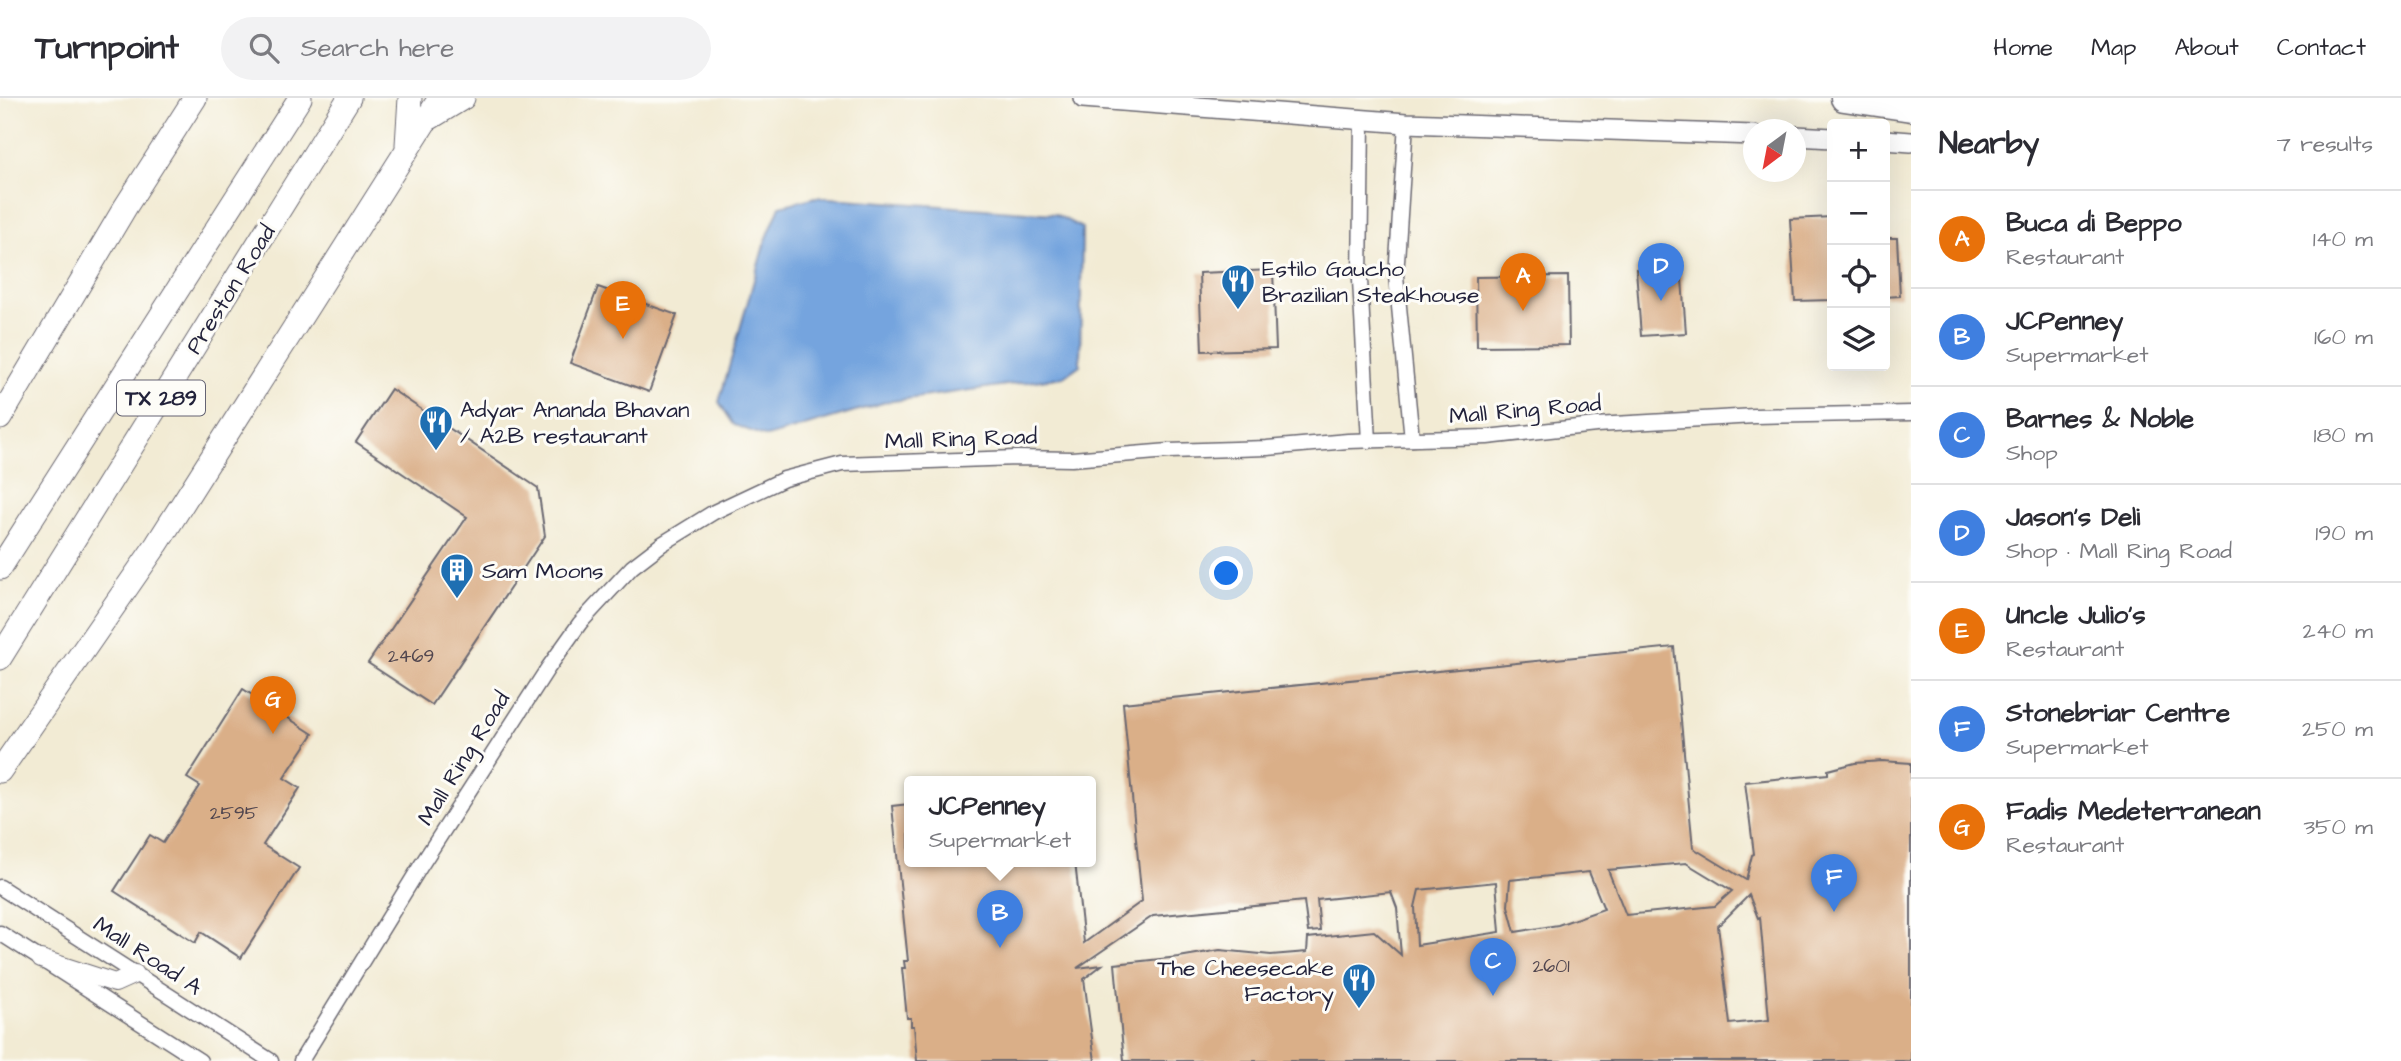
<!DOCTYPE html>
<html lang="en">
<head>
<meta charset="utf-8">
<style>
	body { margin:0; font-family:"Architects Daughter",sans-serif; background:#f2f2f3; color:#2b2b33 }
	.controls { position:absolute; right:21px; top:21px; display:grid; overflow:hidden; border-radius:7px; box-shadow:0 7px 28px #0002 }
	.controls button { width:63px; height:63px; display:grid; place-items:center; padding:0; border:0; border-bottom:2px solid #e1e1e2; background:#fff; color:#2b2b33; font:35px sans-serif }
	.compass { position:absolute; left:1743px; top:21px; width:63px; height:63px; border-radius:50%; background:#fff; box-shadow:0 7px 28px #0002; rotate:212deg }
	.you { position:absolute; left:1227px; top:476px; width:24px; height:24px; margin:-18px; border:5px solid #fff; border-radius:50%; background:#1a73e8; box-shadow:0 0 0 10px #1a73e833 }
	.badge { display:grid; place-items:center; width:46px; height:46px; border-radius:50%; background:#1f6fb2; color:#fff; font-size:23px; font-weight:700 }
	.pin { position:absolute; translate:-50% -58px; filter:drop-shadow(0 2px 4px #0008) }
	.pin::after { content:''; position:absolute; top:37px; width:24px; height:21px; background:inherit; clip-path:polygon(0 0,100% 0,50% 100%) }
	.popup { position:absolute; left:904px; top:678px; width:192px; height:91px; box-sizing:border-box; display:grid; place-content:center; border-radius:7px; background:#fff; filter:drop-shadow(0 2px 5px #0005); font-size:23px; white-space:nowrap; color:#7c7c81 }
	.popup b { font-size:26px; color:#2b2b33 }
	.popup::after { content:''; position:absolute; left:50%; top:100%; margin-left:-14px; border:14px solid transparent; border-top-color:#fff }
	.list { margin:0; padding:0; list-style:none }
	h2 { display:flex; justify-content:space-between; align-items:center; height:91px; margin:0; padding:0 28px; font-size:30px }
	h2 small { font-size:23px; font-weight:400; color:#7c7c81 }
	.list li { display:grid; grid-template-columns:46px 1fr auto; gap:21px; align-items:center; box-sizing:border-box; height:98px; padding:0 28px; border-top:2px solid #e1e1e2 }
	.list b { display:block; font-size:26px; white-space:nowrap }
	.list p { margin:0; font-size:23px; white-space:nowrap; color:#7c7c81 }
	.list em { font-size:23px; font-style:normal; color:#7c7c81 }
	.icon { flex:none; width:38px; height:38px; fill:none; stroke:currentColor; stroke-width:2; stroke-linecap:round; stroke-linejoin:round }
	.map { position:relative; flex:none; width:1911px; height:963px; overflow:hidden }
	header { display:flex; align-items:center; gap:42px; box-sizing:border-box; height:98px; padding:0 35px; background:#fff; border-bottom:2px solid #e1e1e2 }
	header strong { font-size:33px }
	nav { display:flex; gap:38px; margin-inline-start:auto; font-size:24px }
	.search { width:490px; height:63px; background:#f2f2f3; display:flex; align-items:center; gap:18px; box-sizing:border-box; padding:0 24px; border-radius:38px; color:#7c7c81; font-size:26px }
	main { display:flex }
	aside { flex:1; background:#fff }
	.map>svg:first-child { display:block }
	.water { fill:#75a4de; stroke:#4c638c; stroke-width:2 }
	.building { fill:#daaf88; fill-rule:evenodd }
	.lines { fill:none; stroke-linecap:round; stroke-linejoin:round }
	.minor-casing { stroke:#6b6871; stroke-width:17 }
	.tertiary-casing { stroke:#6b6871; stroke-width:20 }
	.secondary-casing { stroke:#6b6871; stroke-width:22 }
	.primary-casing { stroke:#6b6871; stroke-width:25 }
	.motorway-casing { stroke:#6b6871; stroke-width:29 }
	.minor { stroke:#fff; stroke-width:14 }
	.tertiary { stroke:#fff; stroke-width:18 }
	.secondary { stroke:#fff; stroke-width:19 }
	.primary { stroke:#fff; stroke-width:23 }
	.motorway { stroke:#fff; stroke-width:26 }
	.labels { text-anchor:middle; stroke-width:6; stroke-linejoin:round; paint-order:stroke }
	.number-label { font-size:19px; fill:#50454e }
	.shield { fill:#fdfcf7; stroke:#646373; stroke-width:2 }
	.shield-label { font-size:21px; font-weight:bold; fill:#22223b }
	.poi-label { font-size:23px; fill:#22223b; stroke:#fdfcf7; text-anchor:start }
	.street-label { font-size:23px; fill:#22223b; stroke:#fdfcf7 }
</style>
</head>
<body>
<header>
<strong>Turnpoint</strong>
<div class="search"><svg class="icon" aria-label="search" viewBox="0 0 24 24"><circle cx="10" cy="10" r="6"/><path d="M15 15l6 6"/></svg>Search here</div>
<nav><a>Home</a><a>Map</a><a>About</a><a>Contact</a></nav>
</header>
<main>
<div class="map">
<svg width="1911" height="963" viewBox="0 0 1911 963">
	<rect width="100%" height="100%" fill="#fdfcf7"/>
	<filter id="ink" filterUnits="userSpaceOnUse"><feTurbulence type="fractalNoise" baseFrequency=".0143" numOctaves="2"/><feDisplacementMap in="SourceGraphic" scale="14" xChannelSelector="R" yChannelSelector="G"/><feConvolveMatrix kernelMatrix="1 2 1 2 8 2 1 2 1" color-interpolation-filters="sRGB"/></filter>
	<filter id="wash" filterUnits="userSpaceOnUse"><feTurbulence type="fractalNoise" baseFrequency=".00686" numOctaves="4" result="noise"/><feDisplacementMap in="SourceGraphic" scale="28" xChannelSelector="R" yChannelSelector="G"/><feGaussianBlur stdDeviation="1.57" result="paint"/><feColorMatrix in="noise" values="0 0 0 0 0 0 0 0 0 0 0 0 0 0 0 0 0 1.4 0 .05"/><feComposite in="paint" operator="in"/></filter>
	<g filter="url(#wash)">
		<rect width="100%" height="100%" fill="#f2ebd4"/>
		<path class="water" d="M 816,99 L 1055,116 L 1082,130 L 1080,267 L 1063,279 L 886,304 L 767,339 L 734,327 L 719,304 L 764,147 L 780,108 Z"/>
		<g id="blocks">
			<g class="building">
				<path d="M 1832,119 L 1832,202 L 1795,203 L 1790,121 Z"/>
				<path d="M 1885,140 L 1897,140 L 1900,198 L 1885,199 Z"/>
				<path d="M 1681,168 L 1686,235 L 1641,238 L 1636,171 Z"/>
				<path d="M 1273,172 L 1276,251 L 1202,253 L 1199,175 Z"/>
				<path d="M 1568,178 L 1569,247 L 1477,248 L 1476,179 Z"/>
				<path d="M 598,189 L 677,217 L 649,294 L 570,265 Z"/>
				<path d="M 391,291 L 538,390 L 545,438 L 432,607 L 368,565 L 467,419 L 356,344 Z"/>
				<path d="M 1674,549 L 1693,750 L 1746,782 L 1752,757 L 1754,756 L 1745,684 L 1828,676 L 1828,672 L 1855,665 L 1882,663 L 1911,665 L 1911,963 L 1124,963 L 1115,866 L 1179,859 L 1220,852 L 1271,857 L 1307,854 L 1308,840 L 1374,833 L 1401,857 L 1397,810 L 1391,794 L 1317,802 L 1320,833 L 1308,834 L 1304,803 L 1153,818 L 1077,870 L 1102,867 L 1084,881 L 1095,963 L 917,963 L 914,928 L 911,928 L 911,920 L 907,920 L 902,870 L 905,870 L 904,863 L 908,863 L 892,708 L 909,706 L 909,764 L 1075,764 L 1084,845 L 1142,803 L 1123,605 ZM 1686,765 L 1732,793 L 1715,808 L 1626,817 L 1608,772 ZM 1589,774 L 1604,811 L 1558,827 L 1515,834 L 1508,808 L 1510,782 ZM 1496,784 L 1500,834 L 1417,847 L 1415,809 L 1419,792 ZM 1749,797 L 1758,820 L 1760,819 L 1769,922 L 1730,926 L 1718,828 Z"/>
				<path d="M 243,591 L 313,636 L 284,680 L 300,690 L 263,747 L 299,770 L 241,860 L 201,834 L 195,845 L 114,793 L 150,737 L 163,745 L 200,688 L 187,680 Z"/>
			</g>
		</g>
	</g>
	<g filter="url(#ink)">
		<use href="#blocks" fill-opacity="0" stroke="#6b6871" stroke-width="2"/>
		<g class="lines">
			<g class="minor-casing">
				<g id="minor">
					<path d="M 1362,22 L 1360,182 L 1369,343"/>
					<path d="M 1406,25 L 1396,178 L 1412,341"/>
					<path d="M 0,789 L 271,963"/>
					<path d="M 0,835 L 200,963"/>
					<path d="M 301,963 L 420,769 L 548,570 L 580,525 L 632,469 L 662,446 L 714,414 L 784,381 L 842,366 L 1017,360 L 1072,361 L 1169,353 L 1267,350 L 1348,343 L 1487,339 L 1596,327 L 1755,318 L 1911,315"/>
				</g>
			</g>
			<g class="tertiary-casing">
				<path id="tertiary" d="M 41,861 L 115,885 L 135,876"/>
			</g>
			<g class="secondary-casing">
				<g id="secondary">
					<path d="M 1083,0 L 1406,25 L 1754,37"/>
					<path d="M 1796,38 L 1832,40"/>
					<path d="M 1885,42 L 1911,44"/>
				</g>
			</g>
			<g class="primary-casing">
				<g id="primary">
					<path d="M 430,20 L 463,0"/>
					<path d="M 407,47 L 410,0"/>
					<path d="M 0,320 L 126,108 L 195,0"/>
					<path d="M 0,470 L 300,0"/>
					<path d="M 0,560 L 349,0"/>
					<path d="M 0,673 L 157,446 L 440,0"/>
				</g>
			</g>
			<g class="motorway-casing">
				<path id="motorway" d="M 1844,0 L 1911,10"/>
			</g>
			<use href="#minor" class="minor"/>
			<use href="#tertiary" class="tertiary"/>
			<use href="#secondary" class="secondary"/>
			<use href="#primary" class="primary"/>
			<use href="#motorway" class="motorway"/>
		</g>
	</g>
	<defs>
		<g id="restaurant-pin" transform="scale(1.75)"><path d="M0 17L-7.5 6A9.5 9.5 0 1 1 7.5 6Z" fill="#1f6fb2" stroke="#fdfcf7"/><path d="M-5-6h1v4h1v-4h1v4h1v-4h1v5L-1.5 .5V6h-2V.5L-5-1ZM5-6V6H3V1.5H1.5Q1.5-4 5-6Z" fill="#fff"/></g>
		<g id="building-pin" transform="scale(1.75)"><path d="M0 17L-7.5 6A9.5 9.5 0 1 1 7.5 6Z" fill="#1f6fb2" stroke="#fdfcf7"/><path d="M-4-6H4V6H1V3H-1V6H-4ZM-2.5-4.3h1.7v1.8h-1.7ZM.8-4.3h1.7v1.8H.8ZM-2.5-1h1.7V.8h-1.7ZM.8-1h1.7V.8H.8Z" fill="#fff"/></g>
	</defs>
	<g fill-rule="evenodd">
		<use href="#restaurant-pin" x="1238" y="183"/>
		<use href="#restaurant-pin" x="436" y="324"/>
		<use href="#building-pin" x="457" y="472"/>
		<use href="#restaurant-pin" x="1359" y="882"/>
	</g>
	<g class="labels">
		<g class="number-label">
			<text x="411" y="564">2469</text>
			<text x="234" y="721">2595</text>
			<text x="1551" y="874">2601</text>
		</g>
		<rect class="shield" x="117" y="282.5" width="88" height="35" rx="5"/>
		<g class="shield-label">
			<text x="161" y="307">TX 289</text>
		</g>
		<g class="poi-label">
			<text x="1262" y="178">Estilo Gaucho<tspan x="1262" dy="26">Brazilian Steakhouse</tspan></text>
			<text x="460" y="319">Adyar Ananda Bhavan<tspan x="460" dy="26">/ A2B restaurant</tspan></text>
			<text x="482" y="480">Sam Moons</text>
			<text x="1334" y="877" text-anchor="end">The Cheesecake<tspan x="1334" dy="26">Factory</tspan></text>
		</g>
		<g class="street-label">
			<text transform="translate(230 191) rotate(-58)" y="8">Preston Road</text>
			<text transform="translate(1525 311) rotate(-5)" y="8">Mall Ring Road</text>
			<text transform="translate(961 340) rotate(-2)" y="8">Mall Ring Road</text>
			<text transform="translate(463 660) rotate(-58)" y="8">Mall Ring Road</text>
			<text transform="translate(148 857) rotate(33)" y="8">Mall Road A</text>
		</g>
	</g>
</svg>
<div class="controls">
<button>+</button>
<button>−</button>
<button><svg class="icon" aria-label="locate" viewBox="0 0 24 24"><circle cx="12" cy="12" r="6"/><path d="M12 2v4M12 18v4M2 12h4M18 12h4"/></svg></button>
<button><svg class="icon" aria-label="layers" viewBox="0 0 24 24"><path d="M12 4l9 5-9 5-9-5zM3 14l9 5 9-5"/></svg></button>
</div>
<svg class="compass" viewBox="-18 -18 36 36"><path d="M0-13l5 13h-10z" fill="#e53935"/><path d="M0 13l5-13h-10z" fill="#7c7c81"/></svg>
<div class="you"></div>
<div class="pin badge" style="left:1523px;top:213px;background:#e8710a">A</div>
<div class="pin badge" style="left:1000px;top:850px;background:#3f7fe0">B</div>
<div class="popup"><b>JCPenney</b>Supermarket</div>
<div class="pin badge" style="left:1493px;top:898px;background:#3f7fe0">C</div>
<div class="pin badge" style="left:1661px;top:203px;background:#3f7fe0">D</div>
<div class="pin badge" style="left:623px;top:241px;background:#e8710a">E</div>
<div class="pin badge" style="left:1834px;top:814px;background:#3f7fe0">F</div>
<div class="pin badge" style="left:273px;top:636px;background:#e8710a">G</div>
</div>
<aside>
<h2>Nearby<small>7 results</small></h2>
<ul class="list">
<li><span class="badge" style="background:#e8710a">A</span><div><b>Buca di Beppo</b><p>Restaurant</p></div><em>140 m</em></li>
<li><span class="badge" style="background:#3f7fe0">B</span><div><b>JCPenney</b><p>Supermarket</p></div><em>160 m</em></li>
<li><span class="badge" style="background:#3f7fe0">C</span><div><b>Barnes &amp; Noble</b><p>Shop</p></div><em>180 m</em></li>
<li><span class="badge" style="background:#3f7fe0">D</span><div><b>Jason's Deli</b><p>Shop · Mall Ring Road</p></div><em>190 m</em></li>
<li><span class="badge" style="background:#e8710a">E</span><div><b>Uncle Julio's</b><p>Restaurant</p></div><em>240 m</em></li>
<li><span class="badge" style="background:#3f7fe0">F</span><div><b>Stonebriar Centre</b><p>Supermarket</p></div><em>250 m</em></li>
<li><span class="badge" style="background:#e8710a">G</span><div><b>Fadis Medeterranean</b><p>Restaurant</p></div><em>350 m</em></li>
</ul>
</aside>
</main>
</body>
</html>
